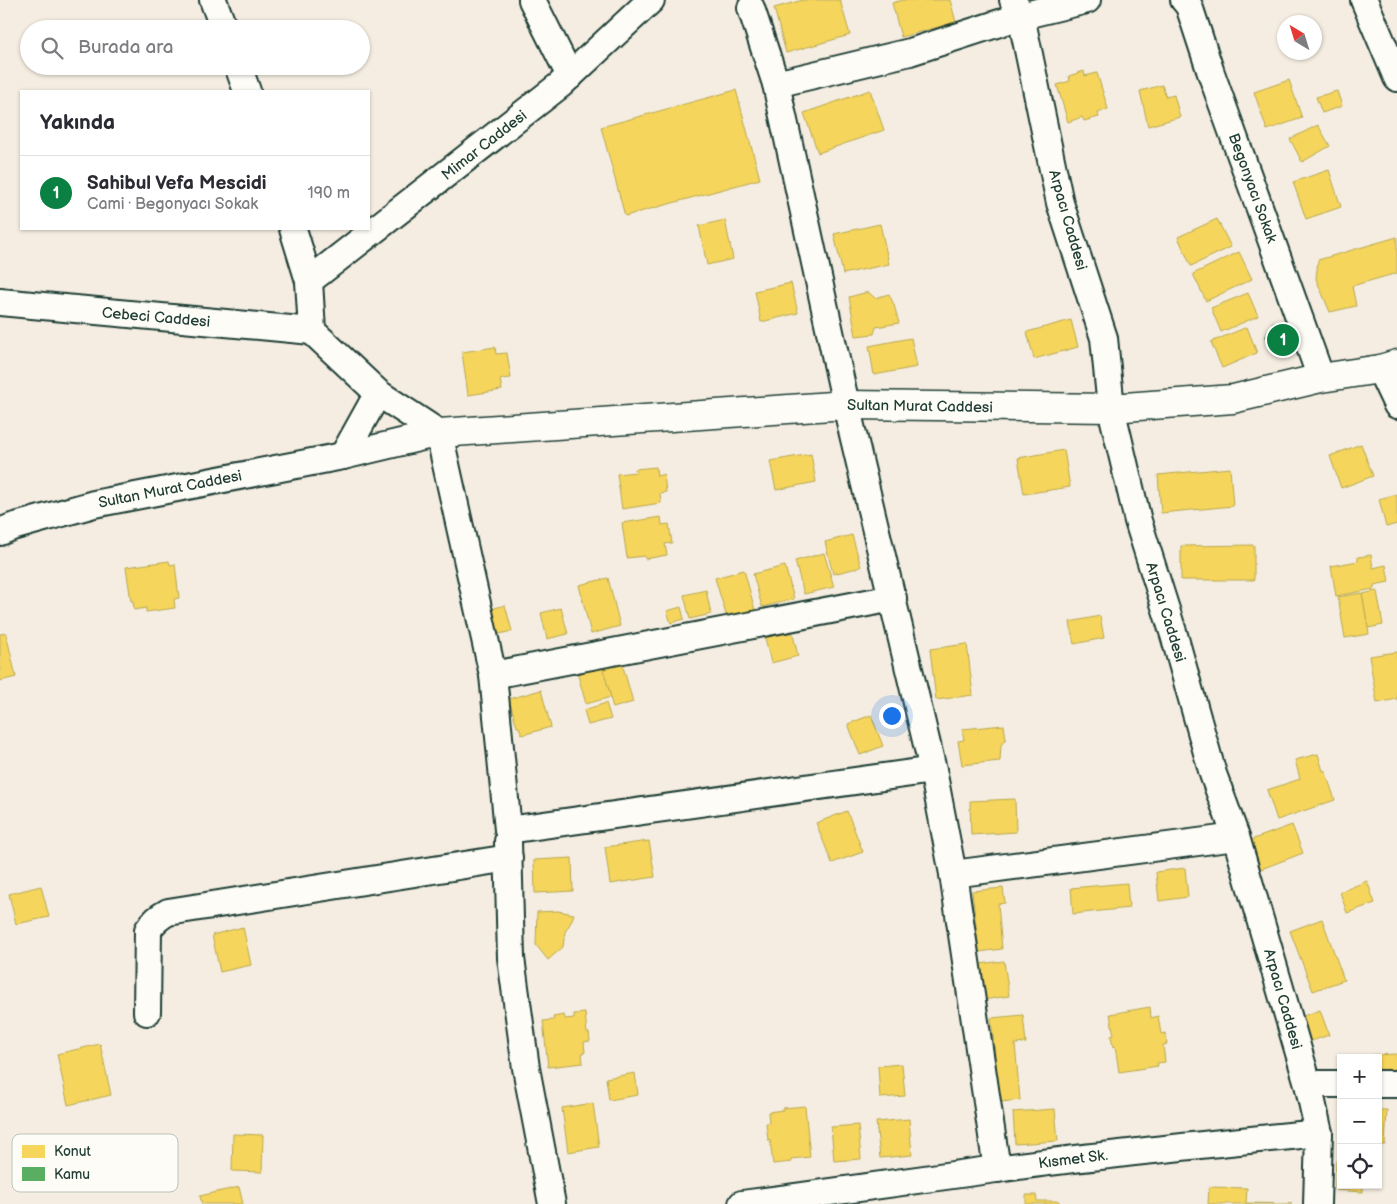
<!DOCTYPE html>
<html lang="tr">
<head>
<meta charset="utf-8">
<style>
	body { margin:0; font-family:"Balsamiq Sans",sans-serif; background:#f7f7f7; color:#2b2b33 }
	.controls { position:absolute; right:15px; bottom:15px; display:grid; overflow:hidden; border-radius:0px; box-shadow:0 1px 4px #0004 }
	.controls button { width:45px; height:45px; display:grid; place-items:center; padding:0; border:0; border-bottom:1px solid #e1e1e2; background:#fff; color:#2b2b33; font:25px sans-serif }
	.compass { position:absolute; left:1277px; top:15px; width:45px; height:45px; border-radius:50%; background:#fff; box-shadow:0 1px 4px #0004; rotate:322deg }
	.you { position:absolute; left:891px; top:715px; width:18px; height:18px; margin:-12px; border:4px solid #fff; border-radius:50%; background:#1a73e8; box-shadow:0 0 0 8px #1a73e833 }
	.badge { display:grid; place-items:center; width:32px; height:32px; border-radius:50%; background:#0b8043; color:#fff; font-size:16px; font-weight:700 }
	.pin { position:absolute; translate:-50% -50%; border:2px solid #fff; box-shadow:0 1px 5px #0006 }
	.list { margin:0; padding:0; list-style:none }
	h2 { display:flex; justify-content:space-between; align-items:center; height:65px; margin:0; padding:0 20px; font-size:21px }
	h2 small { font-size:16px; font-weight:400; color:#7c7c81 }
	.list li { display:grid; grid-template-columns:32px 1fr auto; gap:15px; align-items:center; box-sizing:border-box; height:75px; padding:0 20px; border-top:1px solid #e1e1e2 }
	.list b { display:block; font-size:19px; white-space:nowrap }
	.list p { margin:0; font-size:16px; white-space:nowrap; color:#7c7c81 }
	.list em { font-size:16px; font-style:normal; color:#7c7c81 }
	.icon { flex:none; width:28px; height:28px; fill:none; stroke:currentColor; stroke-width:2; stroke-linecap:round; stroke-linejoin:round }
	.map { position:relative; flex:none; width:1397px; height:1204px; overflow:hidden }
	.search { position:absolute; background:#fff; box-shadow:0 1px 4px #0004; left:20px; top:20px; width:350px; height:55px; display:flex; align-items:center; gap:12px; box-sizing:border-box; padding:0 18px; border-radius:28px; color:#7c7c81; font-size:19px }
	.panel { position:absolute; background:#fff; box-shadow:0 1px 4px #0004; left:20px; top:90px; width:350px; height:140px; border-radius:0px }
	.map>svg:first-child { display:block }
	.homes { fill:#f6d55c; stroke:#b6a750 }
	.public { fill:#5aae61; stroke:#488c54 }
	.lines { fill:none; stroke-linecap:round; stroke-linejoin:round }
	.minor-casing { stroke:#1f3d34; stroke-width:30 }
	.major-casing { stroke:#1f3d34; stroke-width:31 }
	.minor { stroke:#fdfcf7; stroke-width:26 }
	.major { stroke:#fdfcf7; stroke-width:28 }
	.labels { text-anchor:middle; stroke-width:5; stroke-linejoin:round; paint-order:stroke }
	.street-label { font-size:15px; fill:#1f3d34; stroke:#fdfcf7 }
	.key { fill:#fdfcf7; stroke:#bac3bc; stroke-width:1 }
	.key-label { font-size:14px; fill:#1f3d34 }
</style>
</head>
<body>
<div class="map">
<svg width="1397" height="1204" viewBox="0 0 1397 1204">
	<rect width="100%" height="100%" fill="#f5ede1"/>
	<filter id="ink" filterUnits="userSpaceOnUse"><feTurbulence type="fractalNoise" baseFrequency=".02" numOctaves="2"/><feDisplacementMap in="SourceGraphic" scale="10" xChannelSelector="R" yChannelSelector="G"/><feConvolveMatrix kernelMatrix="1 2 1 2 8 2 1 2 1" color-interpolation-filters="sRGB"/></filter>
	<g filter="url(#ink)">
		<g class="homes">
			<path d="M 803,0 L 840,0 L 850,35 L 786,53 L 774,8 Z"/>
			<path d="M 903,0 L 950,0 L 956,22 L 901,37 L 892,3 Z"/>
			<path d="M 1084,71 L 1085,76 L 1097,73 L 1108,109 L 1098,113 L 1099,117 L 1084,121 L 1082,117 L 1068,122 L 1057,85 L 1070,81 L 1069,76 Z"/>
			<path d="M 1289,80 L 1302,118 L 1267,130 L 1254,92 Z"/>
			<path d="M 1162,85 L 1166,97 L 1174,95 L 1180,117 L 1148,126 L 1140,91 Z"/>
			<path d="M 736,90 L 760,179 L 625,216 L 601,127 Z"/>
			<path d="M 870,90 L 884,130 L 818,153 L 804,113 Z"/>
			<path d="M 1337,91 L 1342,106 L 1322,113 L 1316,97 Z"/>
			<path d="M 1318,125 L 1330,146 L 1302,162 L 1290,139 Z"/>
			<path d="M 1329,170 L 1341,207 L 1306,219 L 1293,182 Z"/>
			<path d="M 1217,219 L 1231,247 L 1191,266 L 1178,237 Z"/>
			<path d="M 725,220 L 733,259 L 707,265 L 699,226 Z"/>
			<path d="M 880,224 L 889,264 L 843,274 L 834,234 Z"/>
			<path d="M 1397,237 L 1397,273 L 1352,286 L 1356,306 L 1330,312 L 1316,279 L 1318,260 Z"/>
			<path d="M 1239,252 L 1252,279 L 1206,301 L 1193,274 Z"/>
			<path d="M 791,283 L 798,313 L 761,322 L 755,291 Z"/>
			<path d="M 868,292 L 875,298 L 889,294 L 894,305 L 899,323 L 876,327 L 874,334 L 856,336 L 849,297 Z"/>
			<path d="M 1248,293 L 1258,316 L 1221,332 L 1211,308 Z"/>
			<path d="M 1071,320 L 1078,347 L 1034,359 L 1027,332 Z"/>
			<path d="M 1247,327 L 1257,353 L 1222,368 L 1211,342 Z"/>
			<path d="M 911,338 L 917,367 L 874,375 L 869,346 Z"/>
			<path d="M 495,347 L 496,354 L 507,353 L 511,378 L 500,379 L 502,390 L 468,395 L 462,352 Z"/>
			<path d="M 1361,444 L 1373,476 L 1341,488 L 1330,456 Z"/>
			<path d="M 1064,450 L 1070,487 L 1024,494 L 1018,458 Z"/>
			<path d="M 811,454 L 816,482 L 776,490 L 770,461 Z"/>
			<path d="M 656,467 L 657,476 L 664,474 L 666,492 L 660,493 L 661,503 L 622,509 L 617,474 L 636,472 L 635,469 Z"/>
			<path d="M 1230,468 L 1233,506 L 1161,513 L 1158,475 Z"/>
			<path d="M 1397,494 L 1397,524 L 1386,527 L 1379,499 Z"/>
			<path d="M 661,517 L 662,525 L 669,524 L 672,543 L 665,544 L 667,555 L 645,559 L 645,556 L 627,558 L 622,523 Z"/>
			<path d="M 852,535 L 861,567 L 833,574 L 825,542 Z"/>
			<path d="M 1254,545 L 1254,580 L 1181,580 L 1181,546 Z"/>
			<path d="M 824,553 L 834,587 L 804,594 L 795,561 Z"/>
			<path d="M 1371,555 L 1373,568 L 1386,565 L 1389,582 L 1374,585 L 1374,589 L 1336,596 L 1331,566 L 1358,561 L 1358,557 Z"/>
			<path d="M 169,561 L 170,565 L 175,564 L 179,598 L 174,599 L 175,608 L 146,612 L 146,608 L 134,610 L 133,601 L 131,601 L 126,567 Z"/>
			<path d="M 785,566 L 794,599 L 762,607 L 753,574 Z"/>
			<path d="M 744,570 L 755,610 L 727,618 L 715,578 Z"/>
			<path d="M 608,578 L 620,626 L 591,634 L 579,585 Z"/>
			<path d="M 706,590 L 711,614 L 690,619 L 684,595 Z"/>
			<path d="M 1377,591 L 1383,625 L 1368,628 L 1362,594 Z"/>
			<path d="M 1362,593 L 1369,634 L 1345,638 L 1338,597 Z"/>
			<path d="M 505,605 L 512,631 L 495,635 L 488,610 Z"/>
			<path d="M 681,607 L 684,619 L 671,623 L 667,611 Z"/>
			<path d="M 561,608 L 568,634 L 547,639 L 541,613 Z"/>
			<path d="M 1100,616 L 1104,638 L 1074,644 L 1070,622 Z"/>
			<path d="M 790,622 L 798,656 L 771,663 L 763,629 Z"/>
			<path d="M 6,633 L 16,677 L 0,681 L 0,634 Z"/>
			<path d="M 967,644 L 973,695 L 936,700 L 930,649 Z"/>
			<path d="M 1397,652 L 1397,699 L 1377,703 L 1369,656 Z"/>
			<path d="M 620,656 L 633,702 L 613,708 L 601,662 Z"/>
			<path d="M 601,662 L 611,697 L 586,704 L 576,668 Z"/>
			<path d="M 541,690 L 551,727 L 522,735 L 519,727 L 517,727 L 509,699 Z"/>
			<path d="M 606,703 L 611,719 L 588,725 L 584,710 Z"/>
			<path d="M 871,715 L 883,746 L 860,755 L 848,724 Z"/>
			<path d="M 1004,725 L 1006,739 L 1001,745 L 1000,761 L 962,765 L 958,741 L 964,740 L 962,729 Z"/>
			<path d="M 1318,754 L 1323,771 L 1325,770 L 1335,800 L 1277,820 L 1267,790 L 1300,779 L 1295,760 Z"/>
			<path d="M 1015,799 L 1016,832 L 971,835 L 970,801 Z"/>
			<path d="M 847,811 L 863,852 L 832,863 L 816,823 Z"/>
			<path d="M 1292,825 L 1303,853 L 1261,869 L 1251,840 Z"/>
			<path d="M 649,841 L 655,877 L 610,884 L 605,847 Z"/>
			<path d="M 572,858 L 573,891 L 535,893 L 534,860 Z"/>
			<path d="M 1185,868 L 1188,897 L 1159,901 L 1156,872 Z"/>
			<path d="M 1367,881 L 1375,903 L 1347,913 L 1340,892 Z"/>
			<path d="M 1127,883 L 1129,908 L 1073,914 L 1071,888 Z"/>
			<path d="M 41,886 L 49,917 L 16,924 L 9,894 Z"/>
			<path d="M 1003,888 L 1005,903 L 998,904 L 1002,949 L 979,952 L 972,891 Z"/>
			<path d="M 558,911 L 574,914 L 571,922 L 565,932 L 563,947 L 548,960 L 536,945 L 537,912 Z"/>
			<path d="M 1322,919 L 1344,980 L 1313,991 L 1290,931 Z"/>
			<path d="M 243,927 L 251,965 L 220,972 L 212,935 Z"/>
			<path d="M 1004,961 L 1009,996 L 983,1000 L 979,964 Z"/>
			<path d="M 1150,1007 L 1151,1018 L 1158,1016 L 1161,1034 L 1165,1033 L 1167,1044 L 1163,1045 L 1165,1062 L 1157,1063 L 1158,1066 L 1119,1072 L 1115,1046 L 1113,1047 L 1111,1036 L 1114,1035 L 1110,1014 Z"/>
			<path d="M 1320,1010 L 1329,1035 L 1303,1044 L 1295,1019 Z"/>
			<path d="M 585,1013 L 587,1033 L 589,1033 L 590,1041 L 584,1042 L 585,1052 L 582,1053 L 583,1063 L 548,1067 L 543,1021 L 554,1020 L 553,1017 L 564,1015 L 565,1019 L 574,1018 L 574,1014 Z"/>
			<path d="M 1023,1015 L 1026,1043 L 1015,1044 L 1020,1100 L 1000,1102 L 991,1018 Z"/>
			<path d="M 100,1044 L 111,1095 L 68,1105 L 57,1054 Z"/>
			<path d="M 1397,1054 L 1397,1080 L 1378,1080 L 1378,1058 L 1373,1058 L 1373,1055 Z"/>
			<path d="M 902,1064 L 905,1096 L 880,1098 L 878,1066 Z"/>
			<path d="M 635,1073 L 638,1095 L 609,1100 L 606,1078 Z"/>
			<path d="M 593,1103 L 599,1147 L 568,1152 L 562,1108 Z"/>
			<path d="M 805,1106 L 810,1157 L 791,1159 L 792,1162 L 773,1164 L 770,1140 L 768,1140 L 766,1123 L 769,1123 L 768,1112 L 783,1110 L 783,1108 Z"/>
			<path d="M 1055,1109 L 1058,1141 L 1015,1144 L 1013,1112 Z"/>
			<path d="M 1378,1110 L 1387,1110 L 1385,1145 L 1378,1145 Z"/>
			<path d="M 909,1119 L 912,1155 L 880,1158 L 876,1122 Z"/>
			<path d="M 858,1125 L 861,1159 L 834,1161 L 831,1127 Z"/>
			<path d="M 233,1134 L 263,1135 L 262,1172 L 232,1171 Z"/>
			<path d="M 1336,1161 L 1341,1161 L 1341,1185 L 1363,1185 L 1363,1192 L 1335,1190 Z"/>
			<path d="M 239,1187 L 243,1204 L 202,1204 L 200,1196 Z"/>
			<path d="M 1209,1187 L 1247,1188 L 1246,1203 L 1292,1204 L 1208,1204 Z"/>
			<path d="M 1026,1195 L 1036,1195 L 1037,1201 L 1059,1201 L 1059,1204 L 1026,1204 Z"/>
		</g>
		<path class="public" d="M 1273,322 L 1300,336 L 1288,357 L 1269,347 L 1271,342 L 1265,338 Z"/>
		<g class="lines">
			<g class="minor-casing">
				<g id="minor">
					<path d="M 213,0 L 224,29"/>
					<path d="M 532,0 L 570,76"/>
					<path d="M 1013,0 L 1021,16 L 1060,203 L 1104,338 L 1111,408 L 1138,521 L 1174,635 L 1213,774 L 1236,837 L 1308,1084 L 1319,1133 L 1317,1204"/>
					<path d="M 1184,0 L 1189,6 L 1211,73 L 1321,378"/>
					<path d="M 1364,0 L 1397,78"/>
					<path d="M 238,66 L 247,91"/>
					<path d="M 776,84 L 910,52 L 1021,16 L 1087,0"/>
					<path d="M 293,229 L 309,281 L 312,331"/>
					<path d="M 309,281 L 560,85 L 651,0"/>
					<path d="M 0,302 L 312,331"/>
					<path d="M 312,331 L 378,393 L 439,433 L 493,675 L 893,598"/>
					<path d="M 1380,369 L 1397,405"/>
					<path d="M 343,456 L 378,393"/>
					<path d="M 0,532 L 12,527 L 94,504 L 343,456 L 439,433"/>
					<path d="M 493,675 L 508,830 L 933,770 L 846,405 L 776,84 L 751,8"/>
					<path d="M 933,770 L 953,874 L 1236,837"/>
					<path d="M 508,841 L 511,958 L 526,1068 L 552,1204"/>
					<path d="M 953,874 L 997,1169"/>
					<path d="M 147,1012 L 148,930 C 154,921 159,917 168,912 L 509,858"/>
					<path d="M 1308,1084 L 1341,1084"/>
					<path d="M 1378,1084 L 1397,1084"/>
					<path d="M 742,1204 C 827,1193 912,1180 996,1169 C 1104,1154 1212,1144 1319,1133"/>
				</g>
			</g>
			<g class="major-casing">
				<path id="major" d="M 439,433 L 846,405 L 1111,408 L 1233,399 L 1321,378 L 1380,369 L 1397,364"/>
			</g>
			<use href="#minor" class="minor"/>
			<use href="#major" class="major"/>
		</g>
	</g>
	<g class="labels">
		<g class="street-label">
			<text transform="translate(484 145) rotate(-38)" y="5">Mimar Caddesi</text>
			<text transform="translate(1253 188) rotate(70)" y="5">Begonyacı Sokak</text>
			<text transform="translate(1068 220) rotate(74)" y="5">Arpacı Caddesi</text>
			<text transform="translate(156 317) rotate(5)" y="5">Cebeci Caddesi</text>
			<text transform="translate(920 406) rotate(1)" y="5">Sultan Murat Caddesi</text>
			<text transform="translate(170 489) rotate(-11)" y="5">Sultan Murat Caddesi</text>
			<text transform="translate(1166 612) rotate(73)" y="5">Arpacı Caddesi</text>
			<text transform="translate(1283 999) rotate(74)" y="5">Arpacı Caddesi</text>
			<text transform="translate(1073 1159) rotate(-7)" y="5">Kısmet Sk.</text>
		</g>
	</g>
	<rect x="12" y="1134" width="166" height="58" rx="8" class="key"/>
	<rect x="22" y="1145" width="23" height="13" fill="#f6d55c"/>
	<rect x="22" y="1167" width="23" height="14" fill="#5aae61"/>
	<g class="key-label">
		<text x="54" y="1156">Konut</text>
		<text x="54" y="1179">Kamu</text>
	</g>
</svg>
<div class="controls">
<button>+</button>
<button>−</button>
<button><svg class="icon" aria-label="locate" viewBox="0 0 24 24"><circle cx="12" cy="12" r="6"/><path d="M12 2v4M12 18v4M2 12h4M18 12h4"/></svg></button>
</div>
<svg class="compass" viewBox="-18 -18 36 36"><path d="M0-13l5 13h-10z" fill="#e53935"/><path d="M0 13l5-13h-10z" fill="#7c7c81"/></svg>
<div class="you"></div>
<div class="pin badge" style="left:1283px;top:340px">1</div>
<div class="search"><svg class="icon" aria-label="search" viewBox="0 0 24 24"><circle cx="10" cy="10" r="6"/><path d="M15 15l6 6"/></svg>Burada ara</div>
<section class="panel">
<h2>Yakında<small></small></h2>
<ul class="list">
<li><span class="badge">1</span><div><b>Sahibul Vefa Mescidi</b><p>Cami · Begonyacı Sokak</p></div><em>190 m</em></li>
</ul>
</section>
</div>
</body>
</html>
